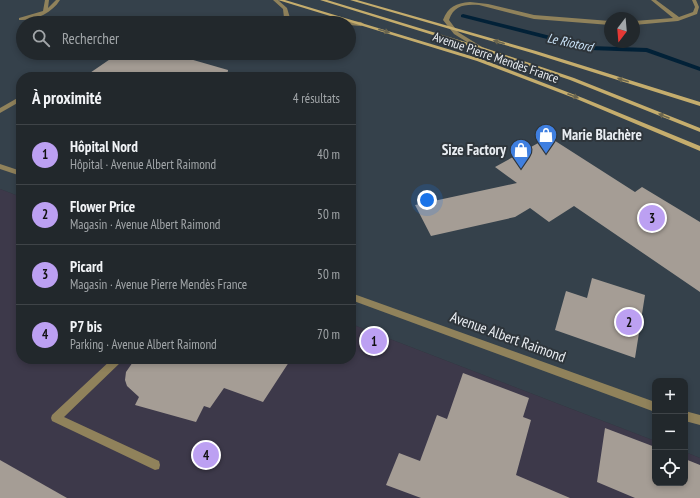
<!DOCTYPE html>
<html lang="fr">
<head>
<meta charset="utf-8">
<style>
	body { margin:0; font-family:"PT Sans Narrow",sans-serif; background:#2e3438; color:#f1f3f6 }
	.controls { position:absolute; right:12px; bottom:12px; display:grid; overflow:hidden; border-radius:8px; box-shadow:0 2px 6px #0003 }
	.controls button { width:36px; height:36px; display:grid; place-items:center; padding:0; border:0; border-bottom:1px solid #3f4448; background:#22282c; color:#f1f3f6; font:20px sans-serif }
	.compass { position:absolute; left:604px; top:12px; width:36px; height:36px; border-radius:50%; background:#22282c; box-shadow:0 2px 6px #0003; rotate:196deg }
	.you { position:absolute; left:427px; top:200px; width:14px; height:14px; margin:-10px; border:3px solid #fff; border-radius:50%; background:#1a73e8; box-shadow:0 0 0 6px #1a73e833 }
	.badge { display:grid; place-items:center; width:26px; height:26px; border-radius:50%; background:#bca0f2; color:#111; font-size:13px; font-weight:700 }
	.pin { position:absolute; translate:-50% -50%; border:2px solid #fff; box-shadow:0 1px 4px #0006 }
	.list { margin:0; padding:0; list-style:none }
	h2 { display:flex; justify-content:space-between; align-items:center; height:52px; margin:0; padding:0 16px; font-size:17px }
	h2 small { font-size:13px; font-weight:400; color:#a2a6a9 }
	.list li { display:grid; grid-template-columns:26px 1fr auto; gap:12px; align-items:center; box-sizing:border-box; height:60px; padding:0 16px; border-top:1px solid #3f4448 }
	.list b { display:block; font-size:15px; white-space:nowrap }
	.list p { margin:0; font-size:13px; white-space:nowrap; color:#a2a6a9 }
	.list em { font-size:13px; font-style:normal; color:#a2a6a9 }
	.icon { flex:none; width:22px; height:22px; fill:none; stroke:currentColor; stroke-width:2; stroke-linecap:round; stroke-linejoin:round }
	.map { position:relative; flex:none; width:700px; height:498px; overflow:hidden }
	.search { position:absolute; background:#22282c; box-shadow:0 2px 6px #0003; left:16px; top:16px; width:340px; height:44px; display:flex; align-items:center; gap:10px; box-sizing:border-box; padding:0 14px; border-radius:22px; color:#a2a6a9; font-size:15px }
	.panel { position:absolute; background:#22282c; box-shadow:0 2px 6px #0003; left:16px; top:72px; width:340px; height:292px; border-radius:16px }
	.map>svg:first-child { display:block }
	.built { fill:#35414b; fill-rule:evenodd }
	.medical { fill:#3d394a }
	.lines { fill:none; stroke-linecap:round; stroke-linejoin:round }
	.stream { fill:#022137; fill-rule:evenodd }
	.building { fill:#a59d95 }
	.service { fill:#90825b; fill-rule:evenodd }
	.tertiary { fill:#90825b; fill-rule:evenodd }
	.secondary { fill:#c5ad6d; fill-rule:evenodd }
	.oneway { fill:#6a654f }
	.labels { text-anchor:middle; stroke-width:4; stroke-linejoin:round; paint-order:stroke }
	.far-water-label { font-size:13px; font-style:italic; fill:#cae3f8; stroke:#2e353b }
	.far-street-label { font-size:13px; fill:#e9edf2; stroke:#2e353b }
	.poi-label { font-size:15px; font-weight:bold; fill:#e9edf2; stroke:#2e353b; text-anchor:start }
	.street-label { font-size:15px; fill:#e9edf2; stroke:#2e353b }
</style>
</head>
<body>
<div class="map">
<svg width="700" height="498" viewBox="0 0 700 498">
	<rect width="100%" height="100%" fill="#2e353b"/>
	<path class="built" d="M 0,0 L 700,0 L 700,458 L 685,452 L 685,381 L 655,381 L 655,441 L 351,324 L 351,77 L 21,77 L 21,197 L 0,189 ZM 610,18 L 634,18 L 634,42 L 610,42 ZM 23,23 L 349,23 L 349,53 L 23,53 Z"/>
	<path class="medical" d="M 0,189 L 21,197 L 21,359 L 351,359 L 351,324 L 655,441 L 655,483 L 685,483 L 685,452 L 700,458 L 700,498 L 0,498 Z"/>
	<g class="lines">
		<path class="stream" d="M 463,14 L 590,46 L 647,48 L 700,67 L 700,71 L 646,52 L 590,50 L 461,17 L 461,15 Z"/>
	</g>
	<g class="building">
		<path d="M 119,53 L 169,53 L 228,70 L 227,77 L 84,77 Z"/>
		<path d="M 549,137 L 635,192 L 642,187 L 700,222 L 700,292 L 574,206 L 549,222 L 530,208 L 515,217 L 431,236 L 415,205 L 517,183 L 495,167 Z"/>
		<path d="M 592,278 L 645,295 L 635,358 L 555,330 L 566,291 L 587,298 Z"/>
		<path d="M 135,359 L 291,359 L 263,402 L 224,388 L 210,408 L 204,406 L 196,422 L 135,405 L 139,397 L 127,386 L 125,380 L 126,372 Z"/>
		<path d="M 463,373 L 529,398 L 523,417 L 531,420 L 516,475 L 570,498 L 421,498 L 386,485 L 399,453 L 420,461 L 437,415 L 447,419 Z"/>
		<path d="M 605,428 L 655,447 L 655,483 L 685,483 L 685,459 L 700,465 L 700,498 L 635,498 L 597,482 Z"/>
		<path d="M 0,460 L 67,498 L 0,498 Z"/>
	</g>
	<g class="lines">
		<g class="service">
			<path d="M 45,0 L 49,0 L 48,8 L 56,0 L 60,0 C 52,13 35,21 19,20 L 19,18 L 43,11 Z"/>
			<path d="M 273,0 L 278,0 L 287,8 L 290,18 L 284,23 L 278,23 L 284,18 L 283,9 Z"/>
			<path d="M 651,0 L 656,0 L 679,17 L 693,12 L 695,7 L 692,0 L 696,0 L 699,7 L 697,14 L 678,21 L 634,25 L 634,21 L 673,18 Z"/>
			<path d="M 470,2 L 488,4 L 534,15 L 610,21 L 610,25 L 534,19 L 479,5 C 465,4 454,5 449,20 L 458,32 L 482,47 L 482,49 L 480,50 L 454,34 L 443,20 C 448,7 456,3 470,2 Z"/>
			<path d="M 321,19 L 361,22 L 364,24 L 361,26 L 349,25 L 349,23 L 307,23 Z"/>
			<path d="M 21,96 L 21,101 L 0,113 L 0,108 Z"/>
			<path d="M 112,359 L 123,359 L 121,362 L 64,417 L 159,461 L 160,465 L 159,469 L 155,470 L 52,421 L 51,418 L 52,415 Z"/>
		</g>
		<g class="tertiary">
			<path d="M 0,164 L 21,171 L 21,176 L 0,169 Z"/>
			<path d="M 351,293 L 655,402 L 655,412 L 351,300 Z"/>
			<path d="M 685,411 L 700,415 L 700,425 L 685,421 Z"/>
		</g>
		<g class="secondary">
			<path d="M 278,0 L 285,0 L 481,59 L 583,98 L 700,146 L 700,151 L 579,100 L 477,61 Z"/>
			<path d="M 320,0 L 327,0 L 482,47 L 574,78 L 700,128 L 700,132 L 570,80 L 478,49 Z"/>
			<path d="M 350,0 L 357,0 L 536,51 L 700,102 L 700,106 L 532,53 Z"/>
		</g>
	</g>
	<defs><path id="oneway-solid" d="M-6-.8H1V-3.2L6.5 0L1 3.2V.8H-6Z"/></defs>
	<g class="oneway">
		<use href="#oneway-solid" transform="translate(384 31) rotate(17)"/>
		<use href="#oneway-solid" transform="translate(499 42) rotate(-164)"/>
		<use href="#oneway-solid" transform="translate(623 80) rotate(-163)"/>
		<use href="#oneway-solid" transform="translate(573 96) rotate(21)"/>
		<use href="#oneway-solid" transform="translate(664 116) rotate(-158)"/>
	</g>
	<defs>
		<g id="shop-pin" transform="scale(1.15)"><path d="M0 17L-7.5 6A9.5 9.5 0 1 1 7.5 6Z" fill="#3f7fe0" stroke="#2e353b"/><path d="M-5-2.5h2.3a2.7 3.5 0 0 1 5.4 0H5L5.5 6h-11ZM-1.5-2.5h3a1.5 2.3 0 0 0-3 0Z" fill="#fff"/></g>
	</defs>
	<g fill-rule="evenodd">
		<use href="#shop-pin" x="546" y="135"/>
		<use href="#shop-pin" x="521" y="150"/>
	</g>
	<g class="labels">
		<g class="far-water-label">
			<text transform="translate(570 42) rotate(12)" y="5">Le Riotord</text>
		</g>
		<g class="far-street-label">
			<text transform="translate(496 57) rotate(19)" y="5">Avenue Pierre Mendès France</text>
		</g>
		<g class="poi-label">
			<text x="562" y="140">Marie Blachère</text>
			<text x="506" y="155" text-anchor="end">Size Factory</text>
		</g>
		<g class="street-label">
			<text transform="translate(508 337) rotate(20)" y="5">Avenue Albert Raimond</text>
		</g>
	</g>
</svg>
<div class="controls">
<button>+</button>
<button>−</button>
<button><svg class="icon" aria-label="locate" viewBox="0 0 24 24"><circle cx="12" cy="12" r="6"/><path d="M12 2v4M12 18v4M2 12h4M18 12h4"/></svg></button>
</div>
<svg class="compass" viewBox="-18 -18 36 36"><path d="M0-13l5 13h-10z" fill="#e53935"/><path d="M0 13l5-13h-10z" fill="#a2a6a9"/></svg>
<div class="you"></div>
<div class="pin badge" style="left:374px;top:341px">1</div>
<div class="pin badge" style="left:629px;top:322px">2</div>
<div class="pin badge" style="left:652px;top:218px">3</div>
<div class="pin badge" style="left:206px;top:455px">4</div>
<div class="search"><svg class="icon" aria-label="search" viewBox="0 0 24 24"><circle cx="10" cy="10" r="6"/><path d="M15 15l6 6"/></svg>Rechercher</div>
<section class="panel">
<h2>À proximité<small>4 résultats</small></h2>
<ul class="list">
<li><span class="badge">1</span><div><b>Hôpital Nord</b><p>Hôpital · Avenue Albert Raimond</p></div><em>40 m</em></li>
<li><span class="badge">2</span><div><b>Flower Price</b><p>Magasin · Avenue Albert Raimond</p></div><em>50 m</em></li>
<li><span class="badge">3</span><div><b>Picard</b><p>Magasin · Avenue Pierre Mendès France</p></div><em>50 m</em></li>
<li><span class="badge">4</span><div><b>P7 bis</b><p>Parking · Avenue Albert Raimond</p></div><em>70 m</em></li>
</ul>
</section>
</div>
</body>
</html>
